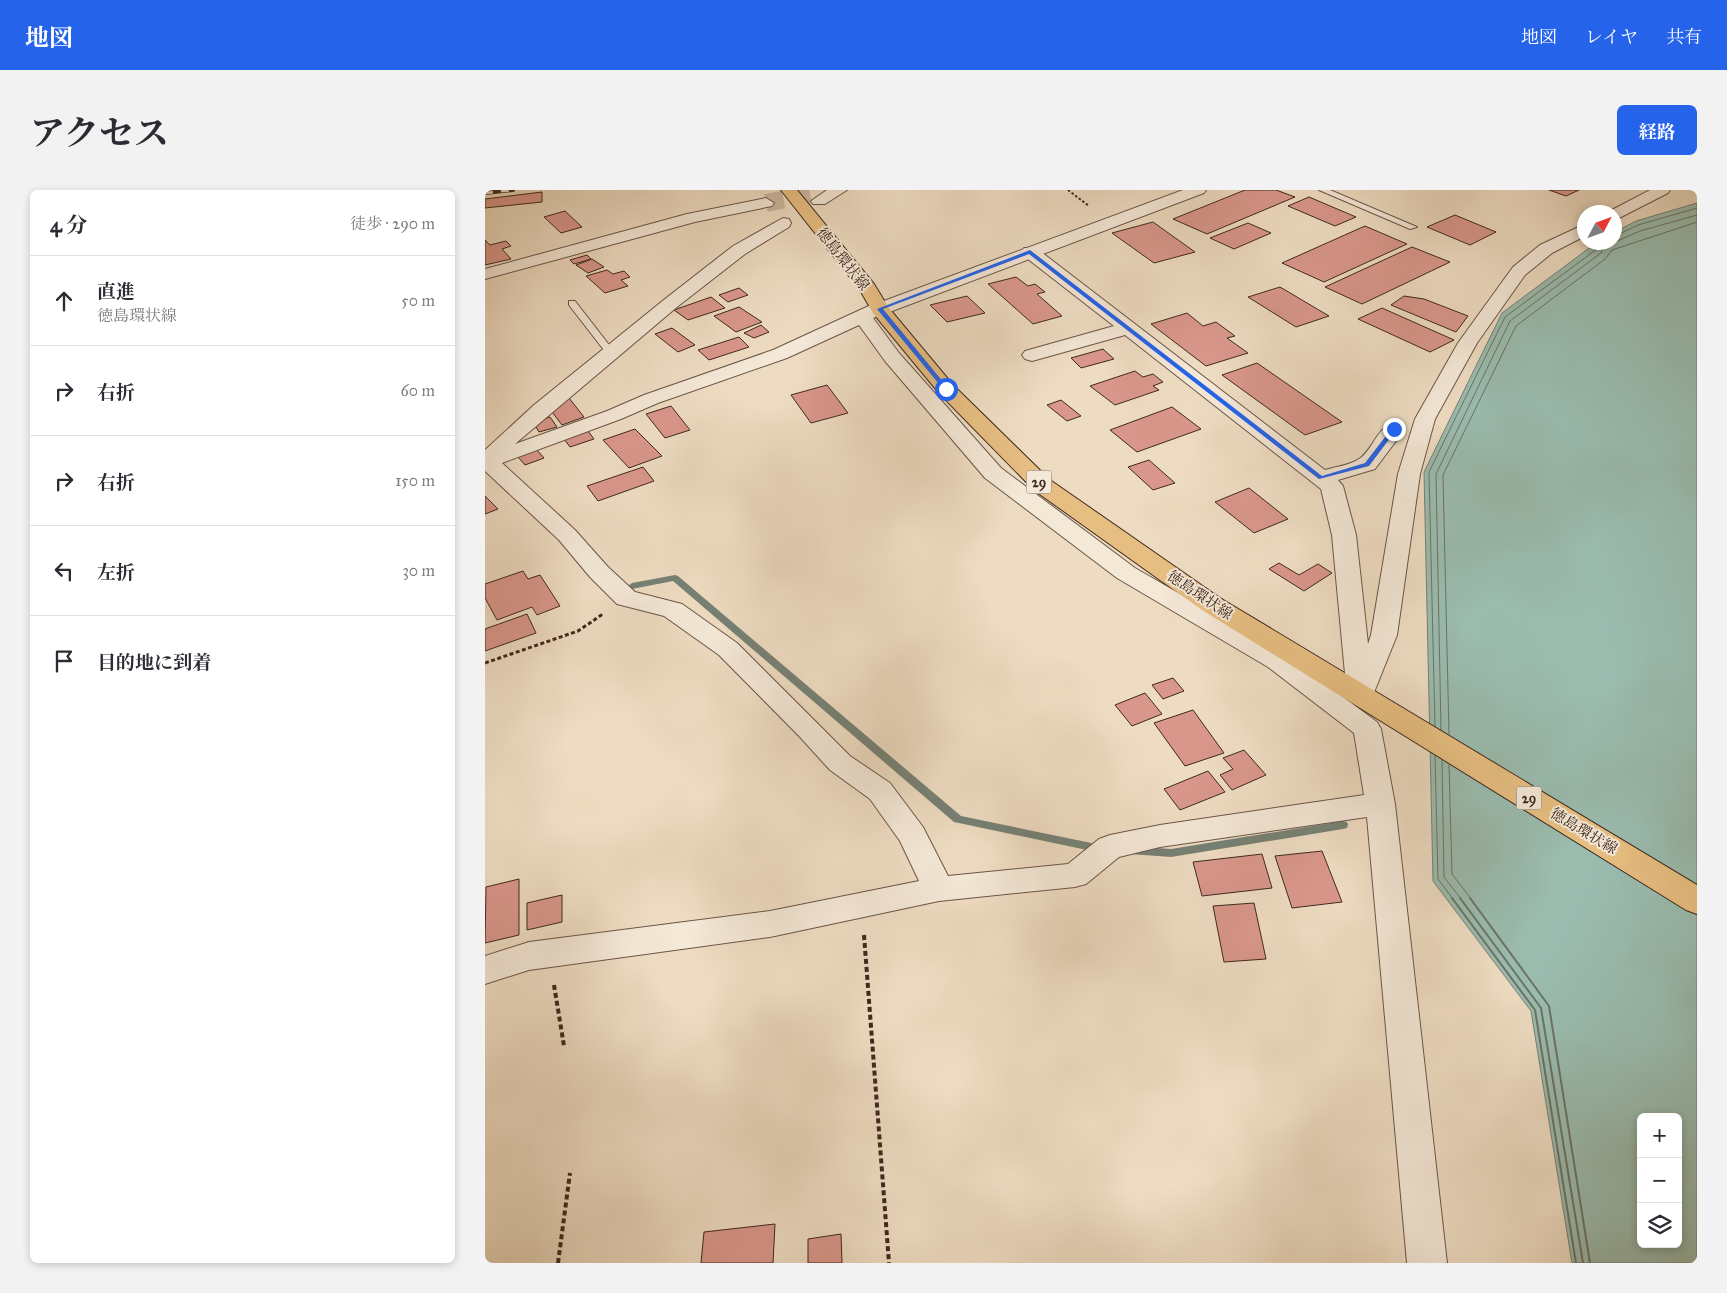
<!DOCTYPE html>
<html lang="ja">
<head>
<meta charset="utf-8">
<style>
	body { margin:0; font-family:"IM FELL Great Primer","Noto Serif JP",serif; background:#f2f2f3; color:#2b2b33 }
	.controls { position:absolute; right:15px; bottom:15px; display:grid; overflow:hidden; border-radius:8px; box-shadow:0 2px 8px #0003 }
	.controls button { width:45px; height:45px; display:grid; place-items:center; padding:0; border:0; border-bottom:1px solid #e1e1e2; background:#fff; color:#2b2b33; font:25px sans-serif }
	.compass { position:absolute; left:1092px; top:15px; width:45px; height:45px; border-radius:50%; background:#fff; box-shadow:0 2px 8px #0003; rotate:49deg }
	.stop { position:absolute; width:15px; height:15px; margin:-11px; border:4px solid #2563eb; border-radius:50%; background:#fff }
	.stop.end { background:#2563eb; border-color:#fff; box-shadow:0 1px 5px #0008 }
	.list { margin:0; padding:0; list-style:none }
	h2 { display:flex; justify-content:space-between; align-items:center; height:65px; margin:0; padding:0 20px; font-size:21px }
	h2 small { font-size:16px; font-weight:400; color:#7c7c81 }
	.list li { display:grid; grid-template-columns:32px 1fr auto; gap:15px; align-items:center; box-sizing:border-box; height:90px; padding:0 20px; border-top:1px solid #e1e1e2 }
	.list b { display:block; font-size:19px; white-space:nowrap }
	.list p { margin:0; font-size:16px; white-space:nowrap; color:#7c7c81 }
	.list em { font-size:16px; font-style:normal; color:#7c7c81 }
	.icon { flex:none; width:28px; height:28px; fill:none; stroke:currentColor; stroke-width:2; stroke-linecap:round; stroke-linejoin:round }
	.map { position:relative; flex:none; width:1212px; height:1073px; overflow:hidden; border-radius:8px }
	header { display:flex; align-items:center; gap:30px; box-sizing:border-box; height:70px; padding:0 25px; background:#2563eb; color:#fff }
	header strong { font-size:24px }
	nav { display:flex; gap:28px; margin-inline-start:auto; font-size:18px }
	.intro { display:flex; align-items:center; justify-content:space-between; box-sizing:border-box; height:120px; padding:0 30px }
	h1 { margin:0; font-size:35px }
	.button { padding:12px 22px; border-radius:8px; background:#2563eb; color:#fff; font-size:18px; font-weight:700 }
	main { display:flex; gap:30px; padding:0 30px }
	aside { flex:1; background:#fff; border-radius:8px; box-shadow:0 2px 8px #0003 }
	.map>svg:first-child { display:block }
	.water { fill:#9abcaf; stroke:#768175; fill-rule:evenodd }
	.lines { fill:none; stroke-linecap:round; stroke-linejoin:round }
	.shore-far1 { stroke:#6c7267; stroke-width:1 }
	.shore { stroke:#6c7267; stroke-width:2 }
	.stream { fill:#768175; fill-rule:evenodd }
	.building { fill:#d9978b; stroke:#3f281f }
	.minor-tunnel { stroke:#cbb8a1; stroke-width:18; stroke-dasharray:18 9; stroke-linecap:butt }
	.service-casing { stroke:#6b5548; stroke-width:2 }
	.minor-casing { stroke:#6b5548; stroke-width:2 }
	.tertiary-casing { stroke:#6b5548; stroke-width:2 }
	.primary-casing { stroke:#3f281f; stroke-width:2 }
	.path-far2 { stroke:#3f281f; stroke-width:2; stroke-dasharray:2.5 2; stroke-linecap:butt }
	.path-far1 { stroke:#3f281f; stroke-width:3; stroke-dasharray:4 2.5; stroke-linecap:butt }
	.path { stroke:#3f281f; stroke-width:4; stroke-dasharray:5 3; stroke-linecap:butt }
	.service { fill:#f4e8d7; fill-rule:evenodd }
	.minor { fill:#f4e8d7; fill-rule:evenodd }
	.tertiary { fill:#f4e8d7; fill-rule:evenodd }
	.primary { fill:#e7be81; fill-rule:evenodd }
	.rail-casing { stroke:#3f281f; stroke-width:4 }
	.rail { stroke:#f4e8d7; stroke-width:2.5; stroke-dasharray:8; stroke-linecap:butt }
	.route { fill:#2563eb }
	.labels { text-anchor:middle; stroke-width:4; stroke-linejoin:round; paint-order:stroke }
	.shield { fill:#f4e8d7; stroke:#756256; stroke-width:1 }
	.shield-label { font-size:14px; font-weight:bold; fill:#3f281f }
	.street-label { font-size:15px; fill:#3f281f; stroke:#f4e8d7 }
</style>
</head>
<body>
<header>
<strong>地図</strong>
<nav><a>地図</a><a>レイヤ</a><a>共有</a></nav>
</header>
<div class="intro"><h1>アクセス</h1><a class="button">経路</a></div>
<main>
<aside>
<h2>4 分<small>徒歩 · 290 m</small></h2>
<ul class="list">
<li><svg class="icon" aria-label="ahead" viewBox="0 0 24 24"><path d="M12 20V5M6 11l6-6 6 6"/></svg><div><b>直進</b><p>徳島環状線</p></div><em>50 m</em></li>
<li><svg class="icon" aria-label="right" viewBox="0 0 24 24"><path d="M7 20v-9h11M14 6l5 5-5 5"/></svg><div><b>右折</b></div><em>60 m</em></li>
<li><svg class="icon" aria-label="right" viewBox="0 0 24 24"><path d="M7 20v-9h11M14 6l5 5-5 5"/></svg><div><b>右折</b></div><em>150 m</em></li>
<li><svg class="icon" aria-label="left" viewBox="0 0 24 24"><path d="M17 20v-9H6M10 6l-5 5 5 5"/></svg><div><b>左折</b></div><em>30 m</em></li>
<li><svg class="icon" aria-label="arrive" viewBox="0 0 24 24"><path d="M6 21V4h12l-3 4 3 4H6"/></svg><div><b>目的地に到着</b></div></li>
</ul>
</aside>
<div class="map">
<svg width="1212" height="1073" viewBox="0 0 1212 1073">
	<rect width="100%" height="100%" fill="#eedcc2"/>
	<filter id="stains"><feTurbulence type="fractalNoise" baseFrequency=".004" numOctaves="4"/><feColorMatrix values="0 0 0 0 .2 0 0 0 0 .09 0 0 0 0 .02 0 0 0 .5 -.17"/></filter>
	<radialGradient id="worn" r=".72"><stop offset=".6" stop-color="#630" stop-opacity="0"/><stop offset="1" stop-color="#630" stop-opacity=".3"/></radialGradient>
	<path class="water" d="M 1212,13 L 1212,1073 L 1087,1073 L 1046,821 L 948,691 L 939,282 L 1017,123 L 1111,53 L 1130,52 L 1130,42 L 1151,31 ZM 1156,927 L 1193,927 L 1193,1054 L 1156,1054 Z"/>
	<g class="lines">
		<g class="shore-far1">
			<path d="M 1130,46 L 1153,35 L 1212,18"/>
			<path d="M 1130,52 L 1155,41 L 1212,25"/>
			<path d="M 950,536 L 944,282 L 1020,127 L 1112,59 L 1114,52"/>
			<path d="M 956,540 L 951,284 L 1025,131 L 1116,63 L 1120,52"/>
			<path d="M 964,544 L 958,285 L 1031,136 L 1120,69 L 1127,60 L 1212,32"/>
			<path d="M 950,566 L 953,689 L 968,709"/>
			<path d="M 957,570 L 959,687 L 976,709"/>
			<path d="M 964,575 L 967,684 L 986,709"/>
		</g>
		<g class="shore">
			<path d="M 967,708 L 1050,820 L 1091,1073"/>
			<path d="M 975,708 L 1056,818 L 1098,1073"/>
			<path d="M 985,708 L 1064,816 L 1105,1073"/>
		</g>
		<g class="stream">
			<path d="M 190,385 L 193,386 L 476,626 L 616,655 L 620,656 L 621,659 L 620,662 L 616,663 L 469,632 L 188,391 L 147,399 L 143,396 L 147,393 Z"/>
			<path d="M 858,631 L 862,632 L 863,635 L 862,638 L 858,639 L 686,667 L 645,664 L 641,663 L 640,660 L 641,657 L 645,656 L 686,659 Z"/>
		</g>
	</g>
	<g class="building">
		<path d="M 760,0 L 791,0 L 810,7 L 722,44 L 688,29 Z"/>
		<path d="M 1064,0 L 1094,0 L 1081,6 Z"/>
		<path d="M 57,2 L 57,12 L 0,18 L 0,9 Z"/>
		<path d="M 824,7 L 871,27 L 850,36 L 803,16 Z"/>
		<path d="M 80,21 L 97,37 L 76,43 L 59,27 Z"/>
		<path d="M 970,25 L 1011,42 L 985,55 L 942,37 Z"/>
		<path d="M 668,32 L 710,62 L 669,73 L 627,43 Z"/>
		<path d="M 763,33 L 786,43 L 749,59 L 725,48 Z"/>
		<path d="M 880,36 L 922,54 L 839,92 L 797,73 Z"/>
		<path d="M 0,50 L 5,55 L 21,51 L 26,56 L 17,59 L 26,69 L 0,75 Z"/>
		<path d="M 927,57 L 965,72 L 877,114 L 840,97 Z"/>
		<path d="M 102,65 L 106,69 L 89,74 L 85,70 Z"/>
		<path d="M 107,69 L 119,77 L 103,83 L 91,75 Z"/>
		<path d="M 122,80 L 128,84 L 139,81 L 145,87 L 136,90 L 143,96 L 120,103 L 101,86 Z"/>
		<path d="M 531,87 L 543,96 L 550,94 L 560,102 L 552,104 L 577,126 L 548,134 L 503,94 Z"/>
		<path d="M 795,97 L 844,126 L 811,137 L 763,107 Z"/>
		<path d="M 254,98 L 263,105 L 243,112 L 234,105 Z"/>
		<path d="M 482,106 L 500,123 L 462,132 L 445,115 Z"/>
		<path d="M 919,106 L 939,109 L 983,126 L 971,142 L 906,115 Z"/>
		<path d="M 226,107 L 240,118 L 203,130 L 189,120 Z"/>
		<path d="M 254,117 L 277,132 L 251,142 L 229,126 Z"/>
		<path d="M 897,118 L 969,150 L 945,162 L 873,129 Z"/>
		<path d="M 702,123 L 718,136 L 731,132 L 750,146 L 742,148 L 763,163 L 721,176 L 666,134 Z"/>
		<path d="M 276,135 L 284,142 L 269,148 L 259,143 Z"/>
		<path d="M 187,138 L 210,155 L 193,162 L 170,144 Z"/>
		<path d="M 254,147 L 264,157 L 224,170 L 213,160 Z"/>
		<path d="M 618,159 L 629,169 L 596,178 L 586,168 Z"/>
		<path d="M 772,173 L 857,232 L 820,245 L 737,185 Z"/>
		<path d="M 650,181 L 658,187 L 668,184 L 678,192 L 668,196 L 674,200 L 630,215 L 605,196 Z"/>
		<path d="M 342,195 L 363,223 L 326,233 L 306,205 Z"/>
		<path d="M 84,208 L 99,227 L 77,235 L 64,218 Z"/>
		<path d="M 576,210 L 596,226 L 582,231 L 562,215 Z"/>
		<path d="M 186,216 L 205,240 L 180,248 L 161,224 Z"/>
		<path d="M 687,217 L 716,239 L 652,262 L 625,240 Z"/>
		<path d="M 65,227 L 72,237 L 54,242 L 48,232 Z"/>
		<path d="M 150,239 L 177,266 L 144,278 L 118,250 Z"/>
		<path d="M 103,241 L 109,249 L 85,257 L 79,249 Z"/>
		<path d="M 52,260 L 59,268 L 40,275 L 33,267 Z"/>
		<path d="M 664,270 L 690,293 L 668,300 L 643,277 Z"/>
		<path d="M 158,277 L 169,291 L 113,311 L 102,296 Z"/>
		<path d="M 764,298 L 803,329 L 769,343 L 730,312 Z"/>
		<path d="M 0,306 L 13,319 L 0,324 Z"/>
		<path d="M 794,373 L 814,385 L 833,374 L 847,383 L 819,401 L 784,379 Z"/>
		<path d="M 38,381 L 43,389 L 55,385 L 75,416 L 52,425 L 47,417 L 12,430 L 0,408 L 0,394 Z"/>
		<path d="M 42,424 L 51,443 L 0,461 L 0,439 Z"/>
		<path d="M 688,488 L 699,501 L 678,509 L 667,495 Z"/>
		<path d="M 660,503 L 677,524 L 647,536 L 630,515 Z"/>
		<path d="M 708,520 L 739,563 L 700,576 L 669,533 Z"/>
		<path d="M 759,560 L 781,585 L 747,600 L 735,585 L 748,579 L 738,568 Z"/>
		<path d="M 723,581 L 740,602 L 695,620 L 679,599 Z"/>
		<path d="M 837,661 L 857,712 L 807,718 L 790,666 Z"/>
		<path d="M 777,664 L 787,698 L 717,706 L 708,672 Z"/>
		<path d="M 34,689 L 34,745 L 0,753 L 1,697 Z"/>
		<path d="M 77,705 L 77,732 L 42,740 L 42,713 Z"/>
		<path d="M 769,713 L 781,769 L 739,772 L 728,716 Z"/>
		<path d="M 290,1034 L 288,1073 L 216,1073 L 219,1042 Z"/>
		<path d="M 356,1044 L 357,1073 L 323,1073 L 323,1049 Z"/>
	</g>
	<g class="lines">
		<path class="minor-tunnel" d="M 281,13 L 326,4"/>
		<g class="service-casing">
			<g id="service">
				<path d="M 834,0 L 845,0 L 932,37 L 925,39 Z"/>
				<path d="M 84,111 L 90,111 L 128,160 L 128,164 L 122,164 L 84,115 Z"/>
			</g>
		</g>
		<g class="minor-casing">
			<g id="minor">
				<path d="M 342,0 L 362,0 L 340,14 L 328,14 L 326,11 Z"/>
				<path d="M 1165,0 L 1185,0 L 1183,3 L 1136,27 L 1130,29 L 1130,22 L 1123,22 Z"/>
				<path d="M 281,8 L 289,13 L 287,16 L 210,32 L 0,89 L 0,79 L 202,24 Z"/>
				<path d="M 298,28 L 304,29 L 306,33 L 304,37 L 260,64 L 192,117 L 30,254 L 122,221 L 159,205 L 288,160 L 386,115 L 400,115 L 402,119 L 400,123 L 388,128 L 414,163 L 516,278 L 650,378 L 801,465 L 892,532 L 896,539 L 910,614 L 962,1073 L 922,1073 L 882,627 L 675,657 L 634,667 L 601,694 L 590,697 L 454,711 L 285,747 L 44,780 L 0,794 L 0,766 L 44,752 L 285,721 L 434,691 L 415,651 L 385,609 L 345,580 L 315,547 L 234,465 L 179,426 L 132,414 L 105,387 L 74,350 L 0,281 L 0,260 L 49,215 L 180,109 L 248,56 ZM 374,135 L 400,171 L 500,288 L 632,388 L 783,477 L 869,543 L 879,605 L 675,635 L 625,645 L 614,649 L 583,674 L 463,686 L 438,637 L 405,593 L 365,566 L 252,453 L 197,414 L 150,402 L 123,377 L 90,340 L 17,273 L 136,229 L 173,213 L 302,168 Z"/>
				<path d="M 1100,34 L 1100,46 L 1067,63 L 1040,85 L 992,153 L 950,229 L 935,284 L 912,445 L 888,505 L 884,512 L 875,514 L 866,512 L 862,505 L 847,345 L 836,299 L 640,145 L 547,171 L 540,169 L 537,165 L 540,161 L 629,136 L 539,66 L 536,62 L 539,58 L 551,58 L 840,280 C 850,277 866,275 874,269 C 890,259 893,229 916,235 L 920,239 L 890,279 L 853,290 L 858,296 L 871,345 L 883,454 L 886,445 L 913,284 L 930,229 L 973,153 L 1028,77 L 1055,55 Z"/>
			</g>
		</g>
		<g class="tertiary-casing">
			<path id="tertiary" d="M 698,0 L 721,0 L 719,3 L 402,123 L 388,123 L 386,119 L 388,115 Z"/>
		</g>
		<g class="primary-casing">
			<path id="primary" d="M 296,0 L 312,0 L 389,94 L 403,117 L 468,195 L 565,290 L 735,408 L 1212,695 L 1212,724 L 1201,720 L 717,420 L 549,300 L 454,203 L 388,123 L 375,100 Z"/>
		</g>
		<path class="path-far2" d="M 583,0 L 604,16"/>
		<path class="path-far1" d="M 0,473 L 93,441 L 118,424"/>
		<g class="path">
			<path d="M 379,745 L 404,1073"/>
			<path d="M 69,795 L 79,856"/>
			<path d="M 73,1073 L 85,983"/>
		</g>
		<use href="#service" class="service"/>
		<use href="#minor" class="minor"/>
		<use href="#tertiary" class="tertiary"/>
		<use href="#primary" class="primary"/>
		<g class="rail-casing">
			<path id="rail" d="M 0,3 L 28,0"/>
		</g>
		<use href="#rail" class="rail"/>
	</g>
	<path class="route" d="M 545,60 L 837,286 L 880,273 L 907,238 L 912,239 L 884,276 L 834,289 L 544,64 L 398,119 L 464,199 L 459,200 L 392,119 Z"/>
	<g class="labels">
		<g class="shield">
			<rect x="541.5" y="280.5" width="25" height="23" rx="4"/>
			<rect x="1031.5" y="596.5" width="25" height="23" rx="4"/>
		</g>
		<g class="shield-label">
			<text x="554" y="297">29</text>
			<text x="1044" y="613">29</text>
		</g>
		<g class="street-label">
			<text transform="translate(358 69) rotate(52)" y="5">徳島環状線</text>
			<text transform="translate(715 405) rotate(34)" y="5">徳島環状線</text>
			<text transform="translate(1099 641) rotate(31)" y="5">徳島環状線</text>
		</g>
	</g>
	<rect width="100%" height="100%" filter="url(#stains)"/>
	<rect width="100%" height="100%" fill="url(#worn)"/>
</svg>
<div class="controls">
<button>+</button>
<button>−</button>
<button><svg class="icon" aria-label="layers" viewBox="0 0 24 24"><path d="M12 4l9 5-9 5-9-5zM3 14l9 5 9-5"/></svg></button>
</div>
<svg class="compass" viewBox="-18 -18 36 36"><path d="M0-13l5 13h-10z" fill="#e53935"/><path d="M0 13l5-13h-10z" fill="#7c7c81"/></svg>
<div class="stop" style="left:461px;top:199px"></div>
<div class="stop end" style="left:909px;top:239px"></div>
</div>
</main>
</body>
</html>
